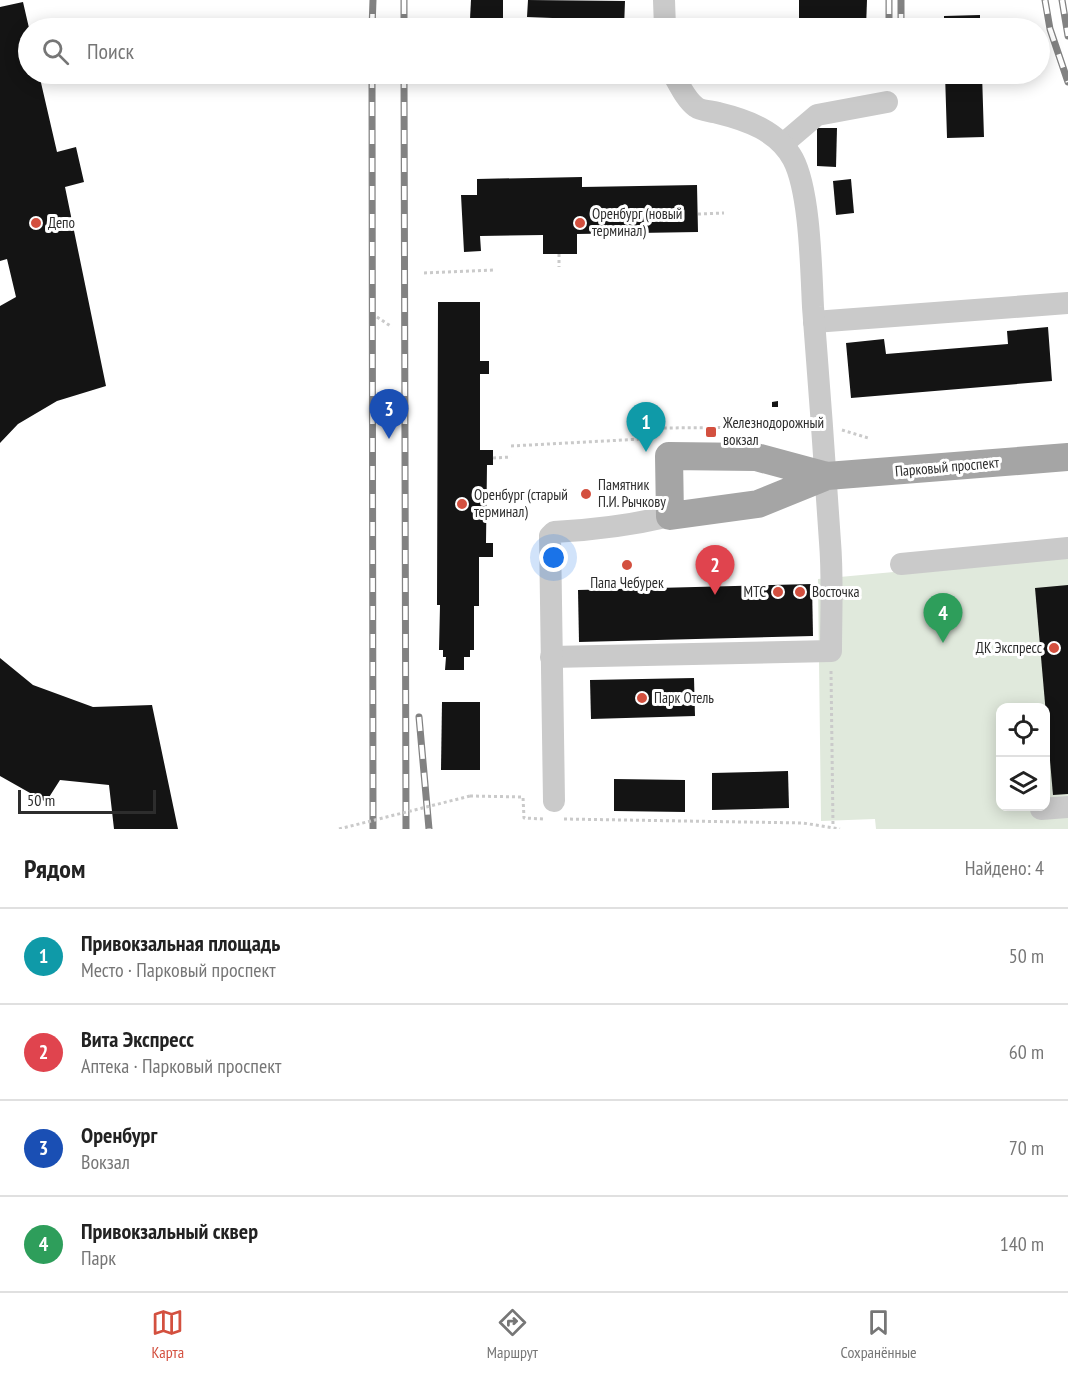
<!DOCTYPE html>
<html lang="ru">
<head>
<meta charset="utf-8">
<style>
	body { margin:0; font-family:"PT Sans Narrow",sans-serif; background:#f6f6f6; color:#222 }
	.controls { position:absolute; right:18px; bottom:18px; display:grid; overflow:hidden; border-radius:12px; box-shadow:0 3px 15px #0003 }
	.controls button { width:54px; height:54px; display:grid; place-items:center; padding:0; border:0; border-bottom:2px solid #e0e0e0; background:#fff; color:#222; font:30px sans-serif }
	.scale { position:absolute; left:18px; bottom:15px; width:138px; box-sizing:border-box; padding-left:6px; border:3px solid #2d2d2d; border-top:0; font-size:16px; line-height:21px; white-space:nowrap; color:#2d2d2d; -webkit-text-stroke:4px #fff; paint-order:stroke }
	.you { position:absolute; left:554px; top:558px; width:21px; height:21px; margin:-15px; border:4px solid #fff; border-radius:50%; background:#1a73e8; box-shadow:0 0 0 9px #1a73e833 }
	.badge { display:grid; place-items:center; width:39px; height:39px; border-radius:50%; background:#d3503f; color:#fff; font-size:20px; font-weight:700 }
	.pin { position:absolute; translate:-50% -50px; filter:drop-shadow(0 2px 3px #0008) }
	.pin::after { content:''; position:absolute; top:32px; width:21px; height:18px; background:inherit; clip-path:polygon(0 0,100% 0,50% 100%) }
	.list { margin:0; padding:0; list-style:none }
	h2 { display:flex; justify-content:space-between; align-items:center; height:78px; margin:0; padding:0 24px; font-size:26px }
	h2 small { font-size:20px; font-weight:400; color:#767676 }
	.list li { display:grid; grid-template-columns:39px 1fr auto; gap:18px; align-items:center; box-sizing:border-box; height:96px; padding:0 24px; border-top:2px solid #e0e0e0 }
	.list b { display:block; font-size:22px; white-space:nowrap }
	.list p { margin:0; font-size:20px; white-space:nowrap; color:#767676 }
	.list em { font-size:20px; font-style:normal; color:#767676 }
	.icon { flex:none; width:33px; height:33px; fill:none; stroke:currentColor; stroke-width:2; stroke-linecap:round; stroke-linejoin:round }
	.map { position:relative; flex:none; width:1068px; height:829px; overflow:hidden }
	.search { position:absolute; background:#fff; box-shadow:0 3px 15px #0003; left:18px; right:18px; top:18px; height:66px; display:flex; align-items:center; gap:15px; box-sizing:border-box; padding:0 21px; border-radius:33px; color:#767676; font-size:22px }
	.sheet { height:462px; background:#fff }
	nav { display:flex; justify-content:space-around; align-items:center; box-sizing:border-box; height:84px; border-top:2px solid #e0e0e0; background:#fff; font-size:16px; color:#767676 }
	nav a { display:grid; justify-items:center; gap:3px }
	nav .on { color:#d3503f }
	.map>svg:first-child { display:block }
	.green { fill:#e0e9dc; fill-rule:evenodd }
	.building { fill:#141414 }
	.lines { fill:none; stroke-linecap:round; stroke-linejoin:round }
	.path { stroke:#cacaca; stroke-width:3; stroke-dasharray:3 3; stroke-linecap:butt }
	.minor { stroke:#cacaca; stroke-width:22 }
	.major { stroke:#a5a5a5; stroke-width:28 }
	.rail-casing { stroke:#828282; stroke-width:7 }
	.rail { stroke:#fff; stroke-width:4.5; stroke-dasharray:14; stroke-linecap:butt }
	.path-bridge { stroke:#cacaca; stroke-width:3; stroke-dasharray:3 3; stroke-linecap:butt }
	.poi-dot { fill:#d3503f; stroke:#fff; stroke-width:2 }
	.labels { text-anchor:middle; stroke-width:6; stroke-linejoin:round; paint-order:stroke }
	.poi-label { font-size:15px; fill:#2d2d2d; stroke:#fff; text-anchor:start }
	.street-label { font-size:15px; fill:#2d2d2d; stroke:#fff }
</style>
</head>
<body>
<div class="map">
<svg width="1068" height="829" viewBox="0 0 1068 829">
	<rect width="100%" height="100%" fill="#fff"/>
	<path class="green" d="M 1068,556 L 1068,829 L 876,829 L 875,819 L 821,821 L 818,579 ZM 1000,708 L 1046,708 L 1046,806 L 1000,806 Z"/>
	<g class="building">
		<path d="M 471,0 L 503,0 L 503,19 L 470,19 Z"/>
		<path d="M 528,0 L 625,1 L 624,28 L 603,28 L 603,20 L 527,17 Z"/>
		<path d="M 799,0 L 867,0 L 866,28 L 799,28 Z"/>
		<path d="M 23,2 L 29,28 L 28,74 L 39,74 L 57,152 L 76,147 L 84,182 L 65,187 L 106,386 L 57,401 L 18,424 L 0,443 L 0,306 L 16,297 L 7,259 L 0,261 L 0,7 Z"/>
		<path d="M 980,15 L 980,28 L 944,28 L 944,16 Z"/>
		<path d="M 945,74 L 982,74 L 984,137 L 947,138 Z"/>
		<path d="M 817,128 L 837,128 L 836,167 L 817,166 Z"/>
		<path d="M 582,177 L 582,187 L 697,185 L 698,232 L 577,234 L 577,254 L 543,254 L 543,235 L 480,236 L 481,251 L 464,252 L 461,195 L 477,195 L 477,179 Z"/>
		<path d="M 851,179 L 854,213 L 836,215 L 833,181 Z"/>
		<path d="M 438,302 L 480,302 L 480,361 L 489,361 L 489,374 L 480,374 L 480,450 L 493,450 L 493,465 L 487,465 L 486,543 L 493,543 L 493,557 L 479,557 L 479,606 L 474,606 L 474,650 L 470,650 L 470,657 L 464,657 L 464,670 L 445,670 L 446,657 L 443,657 L 443,650 L 439,650 L 440,605 L 437,605 Z"/>
		<path d="M 1048,327 L 1052,381 L 851,398 L 846,343 L 884,339 L 886,354 L 1008,344 L 1007,331 Z"/>
		<path d="M 778,401 L 778,407 L 772,407 L 772,402 Z"/>
		<path d="M 812,584 L 813,636 L 579,642 L 578,590 Z"/>
		<path d="M 1068,585 L 1068,794 L 1053,795 L 1035,588 Z"/>
		<path d="M 0,658 L 33,685 L 93,707 L 152,705 L 178,829 L 114,829 L 109,785 L 60,780 L 46,802 L 0,776 Z"/>
		<path d="M 694,678 L 695,716 L 591,719 L 590,680 Z"/>
		<path d="M 442,702 L 480,702 L 480,770 L 441,770 Z"/>
		<path d="M 788,771 L 789,808 L 712,810 L 712,773 Z"/>
		<path d="M 614,779 L 685,780 L 685,812 L 614,811 Z"/>
	</g>
	<g class="lines">
		<g class="path">
			<path d="M 698,214 L 724,213"/>
			<path d="M 559,254 L 559,267"/>
			<path d="M 424,273 L 494,270"/>
			<path d="M 377,317 L 392,327"/>
			<path d="M 377,422 L 393,412"/>
			<path d="M 842,430 L 868,438"/>
			<path d="M 511,446 L 642,439 L 660,428 L 803,427"/>
			<path d="M 493,458 L 511,457"/>
			<path d="M 511,498 L 564,496"/>
			<path d="M 831,671 L 833,826"/>
			<path d="M 470,796 L 523,797 L 524,818 L 543,819"/>
			<path d="M 564,819 L 803,823 L 840,829"/>
		</g>
		<g class="minor">
			<path d="M 664,0 L 665,28"/>
			<path d="M 783,144 L 817,115 L 887,102"/>
			<path d="M 814,322 L 1068,303"/>
			<path d="M 901,564 L 1068,548"/>
			<path d="M 551,657 L 831,651 C 831,615 833,578 830,542 C 825,464 819,385 813,307 C 811,268 810,191 793,159 C 778,131 747,120 718,113 C 712,111 701,111 696,107 C 686,100 679,84 673,74"/>
			<path d="M 554,801 L 550,536 L 554,532 C 594,530 632,525 670,516"/>
			<path d="M 1041,809 L 1068,807"/>
		</g>
		<path class="major" d="M 827,476 L 758,504 L 670,516 L 669,456 L 756,457 L 827,476 L 1068,457"/>
		<g class="rail-casing">
			<g id="rail">
				<path d="M 404,0 L 404,28"/>
				<path d="M 889,0 L 889,28"/>
				<path d="M 1045,0 L 1050,29 L 1068,82"/>
				<path d="M 1062,0 L 1068,36"/>
				<path d="M 372,28 L 373,0"/>
				<path d="M 901,28 L 901,0"/>
				<path d="M 372,74 L 373,829"/>
				<path d="M 404,74 L 406,829"/>
				<path d="M 419,717 L 429,829"/>
			</g>
		</g>
		<use href="#rail" class="rail"/>
		<path class="path-bridge" d="M 339,829 L 470,796"/>
	</g>
	<g class="poi-dot">
		<circle cx="36" cy="223" r="6"/>
		<circle cx="580" cy="223" r="6"/>
		<rect x="705" y="426" width="12" height="12" rx="3"/>
		<circle cx="586" cy="494" r="6"/>
		<circle cx="462" cy="504" r="6"/>
		<circle cx="627" cy="565" r="6"/>
		<circle cx="778" cy="592" r="6"/>
		<circle cx="800" cy="592" r="6"/>
		<circle cx="1054" cy="648" r="6"/>
		<circle cx="642" cy="698" r="6"/>
	</g>
	<g class="labels">
		<g class="poi-label">
			<text x="592" y="219">Оренбург (новый<tspan x="592" dy="17">терминал)</tspan></text>
			<text x="48" y="228">Депо</text>
			<text x="723" y="428">Железнодорожный<tspan x="723" dy="17">вокзал</tspan></text>
			<text x="598" y="490">Памятник<tspan x="598" dy="17">П.И. Рычкову</tspan></text>
			<text x="474" y="500">Оренбург (старый<tspan x="474" dy="17">терминал)</tspan></text>
			<text x="627" y="588" text-anchor="middle">Папа Чебурек</text>
			<text x="766" y="597" text-anchor="end">МТС</text>
			<text x="812" y="597">Восточка</text>
			<text x="1042" y="653" text-anchor="end">ДК Экспресс</text>
			<text x="654" y="703">Парк Отель</text>
		</g>
		<g class="street-label">
			<text transform="translate(947 467) rotate(-5)" y="5">Парковый проспект</text>
		</g>
	</g>
</svg>
<div class="controls">
<button><svg class="icon" aria-label="locate" viewBox="0 0 24 24"><circle cx="12" cy="12" r="6"/><path d="M12 2v4M12 18v4M2 12h4M18 12h4"/></svg></button>
<button><svg class="icon" aria-label="layers" viewBox="0 0 24 24"><path d="M12 4l9 5-9 5-9-5zM3 14l9 5 9-5"/></svg></button>
</div>
<div class="scale">50 m</div>
<div class="you"></div>
<div class="pin badge" style="left:646px;top:452px;background:#0f9aa8">1</div>
<div class="pin badge" style="left:715px;top:595px;background:#e0444e">2</div>
<div class="pin badge" style="left:389px;top:439px;background:#1a4fb4">3</div>
<div class="pin badge" style="left:943px;top:643px;background:#2e9e5b">4</div>
<div class="search"><svg class="icon" aria-label="search" viewBox="0 0 24 24"><circle cx="10" cy="10" r="6"/><path d="M15 15l6 6"/></svg>Поиск</div>
</div>
<section class="sheet">
<h2>Рядом<small>Найдено: 4</small></h2>
<ul class="list">
<li><span class="badge" style="background:#0f9aa8">1</span><div><b>Привокзальная площадь</b><p>Место · Парковый проспект</p></div><em>50 m</em></li>
<li><span class="badge" style="background:#e0444e">2</span><div><b>Вита Экспресс</b><p>Аптека · Парковый проспект</p></div><em>60 m</em></li>
<li><span class="badge" style="background:#1a4fb4">3</span><div><b>Оренбург</b><p>Вокзал</p></div><em>70 m</em></li>
<li><span class="badge" style="background:#2e9e5b">4</span><div><b>Привокзальный сквер</b><p>Парк</p></div><em>140 m</em></li>
</ul>
</section>
<nav>
<a class="on"><svg class="icon" aria-label="map" viewBox="0 0 24 24"><path d="M3 6l6-2 6 2 6-2v14l-6 2-6-2-6 2zM9 4v14M15 6v14"/></svg>Карта</a>
<a><svg class="icon" aria-label="directions" viewBox="0 0 24 24"><path d="M12 3l9 9-9 9-9-9zM9 14v-3h6M13 9l2 2-2 2"/></svg>Маршрут</a>
<a><svg class="icon" aria-label="saved" viewBox="0 0 24 24"><path d="M7 4h10v16l-5-4-5 4z"/></svg>Сохранённые</a>
</nav>
</body>
</html>
